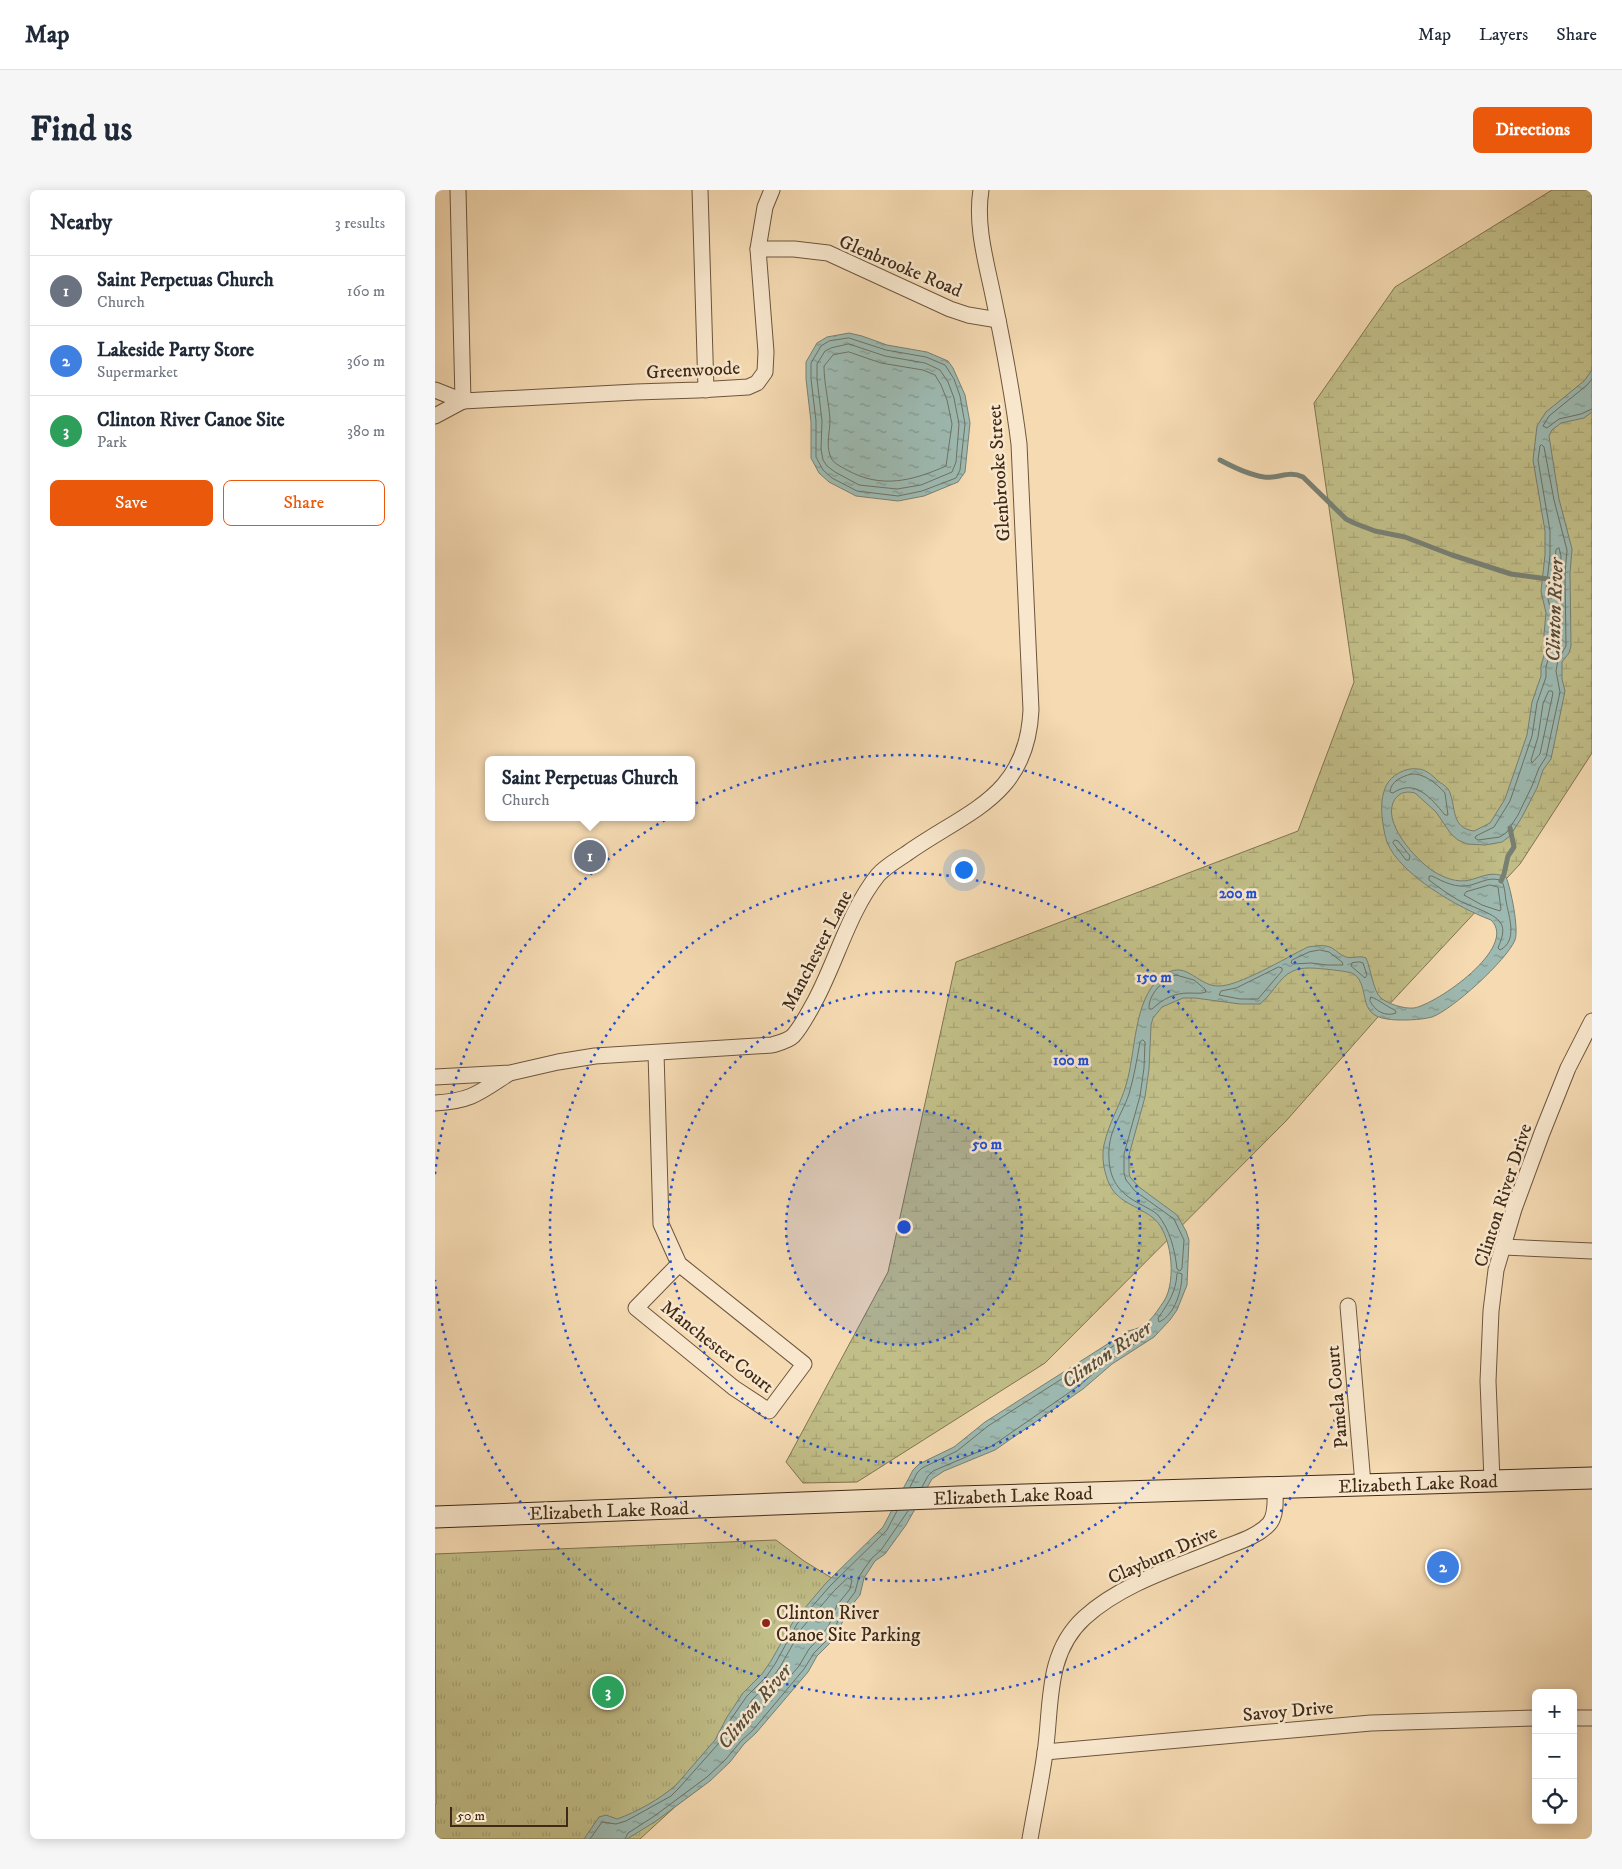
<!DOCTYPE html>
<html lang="en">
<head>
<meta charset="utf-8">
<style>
	body { margin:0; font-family:"IM FELL DW Pica",serif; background:#f6f6f7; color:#1f2937 }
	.controls { position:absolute; right:15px; bottom:15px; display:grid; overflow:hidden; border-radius:8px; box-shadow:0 2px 12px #0003 }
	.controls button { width:45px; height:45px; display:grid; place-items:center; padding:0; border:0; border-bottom:1px solid #e0e1e3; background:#fff; color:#1f2937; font:25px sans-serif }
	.scale { position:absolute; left:15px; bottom:12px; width:118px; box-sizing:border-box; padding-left:5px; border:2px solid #402a17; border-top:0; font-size:14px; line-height:18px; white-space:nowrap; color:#402a17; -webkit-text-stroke:4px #f8e7cd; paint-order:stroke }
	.you { position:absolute; left:528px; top:679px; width:18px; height:18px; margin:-12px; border:4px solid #fff; border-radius:50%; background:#1a73e8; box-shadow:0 0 0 8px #1a73e833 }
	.badge { display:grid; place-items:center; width:32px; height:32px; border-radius:50%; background:#ea580c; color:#fff; font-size:16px; font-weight:700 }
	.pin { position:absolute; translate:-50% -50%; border:2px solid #fff; box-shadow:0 1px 5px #0006 }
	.popup { position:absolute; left:50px; top:566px; width:210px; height:65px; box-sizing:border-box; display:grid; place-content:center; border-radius:8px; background:#fff; filter:drop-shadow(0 1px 4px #0005); font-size:16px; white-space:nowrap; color:#747a83 }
	.popup b { font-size:19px; color:#1f2937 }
	.popup::after { content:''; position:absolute; left:50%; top:100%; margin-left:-10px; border:10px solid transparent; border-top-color:#fff }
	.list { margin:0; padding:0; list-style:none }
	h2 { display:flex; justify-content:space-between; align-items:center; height:65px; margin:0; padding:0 20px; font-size:21px }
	h2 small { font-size:16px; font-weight:400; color:#747a83 }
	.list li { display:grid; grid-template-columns:32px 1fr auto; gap:15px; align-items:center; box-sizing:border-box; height:70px; padding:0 20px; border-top:1px solid #e0e1e3 }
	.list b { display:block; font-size:19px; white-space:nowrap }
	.list p { margin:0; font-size:16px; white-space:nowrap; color:#747a83 }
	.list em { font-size:16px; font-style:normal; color:#747a83 }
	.actions { display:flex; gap:10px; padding:15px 20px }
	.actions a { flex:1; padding:11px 0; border:1px solid #ea580c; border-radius:8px; text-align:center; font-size:18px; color:#ea580c }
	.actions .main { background:#ea580c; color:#fff }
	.icon { flex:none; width:28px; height:28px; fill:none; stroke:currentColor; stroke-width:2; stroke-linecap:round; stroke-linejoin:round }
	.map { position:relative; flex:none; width:1157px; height:1649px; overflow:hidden; border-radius:8px }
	header { display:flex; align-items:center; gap:30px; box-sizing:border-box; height:70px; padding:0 25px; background:#fff; border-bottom:1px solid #e0e1e3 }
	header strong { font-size:24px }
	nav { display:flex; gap:28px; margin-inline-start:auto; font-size:18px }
	.intro { display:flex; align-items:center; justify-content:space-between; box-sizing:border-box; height:120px; padding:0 30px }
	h1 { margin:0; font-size:35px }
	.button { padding:12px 22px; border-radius:8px; background:#ea580c; color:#fff; font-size:18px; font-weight:700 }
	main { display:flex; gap:30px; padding:0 30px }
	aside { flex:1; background:#fff; border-radius:8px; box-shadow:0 2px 12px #0003 }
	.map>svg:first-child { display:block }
	.wetland { fill:url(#wetland-marsh); stroke:#807450 }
	.park { fill:url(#park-tufts); stroke:#807450 }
	.water { fill:url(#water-ripples); stroke:#788074 }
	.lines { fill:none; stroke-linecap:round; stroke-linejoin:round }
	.shore { stroke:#6e7264; stroke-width:1 }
	.stream { stroke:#788074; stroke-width:5 }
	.street-casing { stroke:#6d563e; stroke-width:17 }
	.secondary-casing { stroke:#402a17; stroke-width:23 }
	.street { stroke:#f8e7cd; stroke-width:15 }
	.secondary { stroke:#f8e7cd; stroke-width:21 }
	.ring { fill:none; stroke:#1d4ed8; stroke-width:2.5; stroke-dasharray:2.5 5 }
	.poi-dot { fill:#8f2418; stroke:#f8e7cd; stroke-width:2 }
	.labels { text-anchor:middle; stroke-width:5; stroke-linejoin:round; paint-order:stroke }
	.street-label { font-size:19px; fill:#402a17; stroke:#f8e7cd }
	.poi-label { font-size:19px; fill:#402a17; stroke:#f8e7cd; text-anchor:start }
	.water-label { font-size:20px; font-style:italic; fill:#574e3e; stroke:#f8e7cd }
	.centre { fill:#1d4ed8; stroke:#f8e7cd; stroke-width:2.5 }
	.ring-label { font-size:15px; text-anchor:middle; font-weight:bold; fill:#1d4ed8; stroke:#f8e7cd; stroke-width:5; stroke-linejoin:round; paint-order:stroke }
</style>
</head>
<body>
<header>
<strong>Map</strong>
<nav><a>Map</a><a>Layers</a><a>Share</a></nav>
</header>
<div class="intro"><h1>Find us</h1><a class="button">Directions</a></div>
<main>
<aside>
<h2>Nearby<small>3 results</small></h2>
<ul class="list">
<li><span class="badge" style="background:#6b7280">1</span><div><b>Saint Perpetuas Church</b><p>Church</p></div><em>160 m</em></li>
<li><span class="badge" style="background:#3f7fe0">2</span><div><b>Lakeside Party Store</b><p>Supermarket</p></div><em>360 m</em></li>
<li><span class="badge" style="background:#2e9e5b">3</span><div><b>Clinton River Canoe Site</b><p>Park</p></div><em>380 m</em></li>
</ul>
<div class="actions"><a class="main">Save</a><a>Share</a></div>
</aside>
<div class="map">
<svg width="1157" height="1649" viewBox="0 0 1157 1649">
	<defs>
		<pattern id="wetland-marsh" width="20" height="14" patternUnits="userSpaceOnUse" patternTransform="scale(1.25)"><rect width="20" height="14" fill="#c1be88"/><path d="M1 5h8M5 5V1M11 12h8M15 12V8" fill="none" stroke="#a7a375"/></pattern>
		<pattern id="park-tufts" width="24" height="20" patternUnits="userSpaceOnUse" patternTransform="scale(1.25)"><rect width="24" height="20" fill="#c1be88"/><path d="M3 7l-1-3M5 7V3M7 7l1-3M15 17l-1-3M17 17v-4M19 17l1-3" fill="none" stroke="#a7a375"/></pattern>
		<pattern id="water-ripples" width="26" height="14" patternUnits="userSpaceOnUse" patternTransform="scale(1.25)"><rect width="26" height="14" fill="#9dbab2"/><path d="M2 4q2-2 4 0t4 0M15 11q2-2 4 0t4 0" fill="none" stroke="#819790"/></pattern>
	</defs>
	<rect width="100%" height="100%" fill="#f5dab2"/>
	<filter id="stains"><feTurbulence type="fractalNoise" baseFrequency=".004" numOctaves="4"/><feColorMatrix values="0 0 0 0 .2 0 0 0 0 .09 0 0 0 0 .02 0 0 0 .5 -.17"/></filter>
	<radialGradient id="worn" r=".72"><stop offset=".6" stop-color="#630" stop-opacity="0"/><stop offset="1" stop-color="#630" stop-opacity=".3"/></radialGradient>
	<path class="wetland" d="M 1117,0 L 1157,0 L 1157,563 L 1085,674 L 950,819 L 851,931 L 610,1173 L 422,1292 L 368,1293 L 351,1272 L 453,1082 L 521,772 L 863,641 L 919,492 L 879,213 L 960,97 Z"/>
	<path class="park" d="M 341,1350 L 369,1371 L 400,1390 L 316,1547 L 205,1649 L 0,1649 L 0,1615 L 1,1614 L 0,1364 Z"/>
	<g class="water">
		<path d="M 414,143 L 427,146 L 452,155 L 492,162 L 513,171 L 518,178 L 530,205 L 535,233 L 530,282 L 523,292 L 489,306 L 463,311 L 421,306 L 394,292 L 384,283 L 376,268 L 376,232 L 371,189 L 371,172 L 382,153 L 392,147 Z"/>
		<path d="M 1157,180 L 1157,222 L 1149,228 L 1126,233 L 1117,240 L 1114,246 L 1124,309 L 1137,359 L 1135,383 L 1136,456 L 1134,463 L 1127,472 L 1127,489 L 1130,501 L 1116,569 L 1108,580 L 1102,598 L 1087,627 L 1075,646 L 1067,652 L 1050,655 L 1032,654 L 1023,650 L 1016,644 L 1001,622 L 980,603 C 972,601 965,602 960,609 C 945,631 981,670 998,681 C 1009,688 1022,693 1035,690 C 1049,686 1057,681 1071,687 C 1076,699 1084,739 1080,750 C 1072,770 1017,820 997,827 C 987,830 963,831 952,829 C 921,825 936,797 919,784 C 915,781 881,778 874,778 C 846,778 844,798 825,814 L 805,814 L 760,808 L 748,808 L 727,817 L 718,828 L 716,835 L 714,879 L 710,907 L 694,965 L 694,982 L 695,987 L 704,997 L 742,1025 L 751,1041 L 754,1050 L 752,1095 L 742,1120 L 735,1130 L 719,1147 L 677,1174 L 648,1199 L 560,1260 L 509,1281 L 497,1289 L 471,1335 L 450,1364 L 440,1371 L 429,1388 L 425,1405 L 412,1421 L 404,1440 L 395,1453 L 382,1466 L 373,1482 L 321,1543 L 309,1554 L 295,1572 L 275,1591 L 221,1631 L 192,1649 L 149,1649 L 164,1627 L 171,1625 L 182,1629 C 202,1622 225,1609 241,1595 L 280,1550 L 292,1527 L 308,1503 L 327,1484 L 336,1471 L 358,1432 L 391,1393 L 448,1337 L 478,1280 L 484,1274 L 519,1257 L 550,1232 L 693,1141 C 713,1137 718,1127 729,1111 C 742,1091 737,1041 717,1027 C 698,1013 678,1012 671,985 C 668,976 667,964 669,955 C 674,932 685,916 691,895 C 701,863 698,811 725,788 C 750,766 761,796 783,796 C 803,797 852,767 873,757 C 881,756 889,754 897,758 C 902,761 905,765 911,767 C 918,769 924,765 931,768 C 936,779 938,801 946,808 C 953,814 969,819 979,818 C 1002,814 1084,757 1056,730 C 1024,718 965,685 952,652 C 949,643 948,635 947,626 C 946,615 947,605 951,596 C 956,585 971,577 983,579 C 990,579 997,585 1002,590 C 1006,594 1013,596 1015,603 C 1021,618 1016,638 1039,641 L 1055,633 L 1070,609 L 1092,545 L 1097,512 L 1106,486 L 1106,476 L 1110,462 L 1109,444 L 1111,423 L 1106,401 L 1110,365 L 1110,341 L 1098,270 L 1102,236 L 1111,222 L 1149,191 Z"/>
	</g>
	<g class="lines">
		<g class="shore">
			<path d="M 414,148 L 451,160 L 491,167 L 510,175 L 519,189 L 525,206 L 530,234 L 525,280 L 521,288 L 487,301 L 463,306 L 422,301 L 397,288 L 388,280 L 381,267 L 381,231 L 376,189 L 376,173 L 386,156 L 394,151 Z"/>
			<path d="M 414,154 L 450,166 L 490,173 L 505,180 L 513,192 L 519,208 L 524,234 L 521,272 L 517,282 L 486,295 L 462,299 L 424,295 L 400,282 L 392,276 L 388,270 L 386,259 L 387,231 L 382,189 L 382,174 L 390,161 L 396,158 Z"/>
			<path d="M 414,162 L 446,173 L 488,180 L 500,185 L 506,195 L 512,210 L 517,234 L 511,276 C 477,291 446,299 412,280 C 405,276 397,273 395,265 C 391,254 395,241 395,230 C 394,212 389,194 389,176 L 398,165 Z"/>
			<path d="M 1157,189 L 1152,195 L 1114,226 L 1108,236 L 1112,238 L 1124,229 L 1146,224 L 1157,219"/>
			<path d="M 1107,255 L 1109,257 L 1119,310 L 1132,360 L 1130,384 L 1131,456 L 1123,470 L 1121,481 L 1125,502 L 1111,567 L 1104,578 L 1097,596 L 1083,625 L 1072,642 L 1065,647 L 1043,650 L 1040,648 L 1041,646 L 1059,637 L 1075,611 L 1097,546 L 1102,513 L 1111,487 L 1111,477 L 1115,462 L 1116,422 L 1111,400 L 1115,365 L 1115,341 L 1103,270 L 1105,256 Z"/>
			<path d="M 1124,358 L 1126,366 L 1124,406 L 1121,408 L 1117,400 L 1121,360 Z"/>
			<path d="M 1114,501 L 1117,501 L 1118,503 L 1105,564 L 1097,573 L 1096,570 L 1103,547 L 1108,514 Z"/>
			<path d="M 976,584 C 989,583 1001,593 1010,603 L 1013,625 L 1010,625 C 996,608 980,588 958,603 L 955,602 C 956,591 966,587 976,584 Z"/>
			<path d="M 960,650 L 963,651 L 975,666 L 974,670 L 971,670 L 958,653 Z"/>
			<path d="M 997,686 C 1009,692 1022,699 1036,695 C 1047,692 1056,686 1067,691 C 1070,698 1070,704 1071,711 C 1074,727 1083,751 1065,760 L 1063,758 C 1066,750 1071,740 1065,732 C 1059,723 1034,716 1023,710 C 1013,704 1003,697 994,690 L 994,687 Z"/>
			<path d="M 1055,695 L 1063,697 L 1066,719 L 1065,721 L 1047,715 L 1029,705 L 1031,702 Z"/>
			<path d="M 885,760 L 894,762 L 907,772 L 908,775 L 892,775 L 876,773 L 858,774 L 856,773 L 857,770 L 874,762 Z"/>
			<path d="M 925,772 L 928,773 L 932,785 L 930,788 L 916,776 L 917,773 Z"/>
			<path d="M 844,777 L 847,778 L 847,781 L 823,809 L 805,809 L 784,805 L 786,801 L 801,798 Z"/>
			<path d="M 741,785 L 759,790 L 770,799 L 771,802 C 766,804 760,803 754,803 C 739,803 728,809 717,819 L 714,819 C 713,805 728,789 741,785 Z"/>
			<path d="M 936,807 C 943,809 952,817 960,820 L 961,823 C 950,827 940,821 935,811 Z"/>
			<path d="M 708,850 L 710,852 L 709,878 L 705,906 L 689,964 L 689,983 L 691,990 L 700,1001 L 739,1029 L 749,1050 L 747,1078 L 745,1081 L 742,1079 C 740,1060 735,1040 723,1025 C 719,1021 712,1018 707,1015 C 687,1005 675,993 674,969 C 672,942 686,927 694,904 C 699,887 702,869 705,852 Z"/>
			<path d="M 744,1083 L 747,1084 C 747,1100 740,1125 724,1132 L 723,1128 C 733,1114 741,1102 742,1084 Z"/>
			<path d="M 475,1297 L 482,1283 L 487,1278 L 522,1261 L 553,1236 L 694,1146 L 711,1141 L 713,1142 L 713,1145 L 674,1170 L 645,1195 L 557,1256 L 498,1281 L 493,1286 L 487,1297"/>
			<path d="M 413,1388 L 417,1390 L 415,1399 L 402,1415 L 394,1435 L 387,1445 L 374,1459 L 364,1476 L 313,1535 L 297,1552 L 294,1552 L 293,1549 L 317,1510 L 335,1491 L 345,1477 L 367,1438 L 399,1401 Z"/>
			<path d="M 155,1649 L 167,1632 L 181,1634 L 191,1631 L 236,1606 L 244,1598 L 284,1553 L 296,1529 L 312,1506 L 331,1487 L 340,1474 L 362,1434 L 395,1396 L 452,1340 L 462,1321"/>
			<path d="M 190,1649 L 193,1643 L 218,1627 L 272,1587 L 291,1569 L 306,1551 L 318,1540 L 369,1479 L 379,1463 L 392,1450 L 400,1438 L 408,1418 L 420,1402 L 424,1387 L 429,1379 L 437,1368 L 446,1360 L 473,1321"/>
		</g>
		<g class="stream">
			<path d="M 785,270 C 798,277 814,285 829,287 C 844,289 853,280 868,287 L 911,329 L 919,333 L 940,341 L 970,347 L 1017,365 L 1076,384 L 1113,389"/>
			<path d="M 1066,691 L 1069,684 L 1073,666 L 1079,657 L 1075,638"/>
		</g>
		<g class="street-casing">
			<g id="street">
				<path d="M 23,0 L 28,211"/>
				<path d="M 265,0 L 271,200"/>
				<path d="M 323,59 L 359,59 L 393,63 L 515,119 L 533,125 L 563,130"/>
				<path d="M 0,200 L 28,211 L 201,202 L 263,200 L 313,197 L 322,193 L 330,182 L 331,162 L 323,59 L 330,17 L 337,0"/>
				<path d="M 0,226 L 28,211"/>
				<path d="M 221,863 L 226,1034 L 244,1074 L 369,1174 L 334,1221 L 299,1198 L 201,1118 L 244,1074"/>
				<path d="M 0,887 L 75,883 L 123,872 L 160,866 L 337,855 C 343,853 353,851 358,846 C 367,836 374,822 380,811 C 402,770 414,721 443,685 C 450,677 462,670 471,664 C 531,621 592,608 596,520 L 584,254 C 578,206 569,158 559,110 C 552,75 540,36 546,0"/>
				<path d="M 0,913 C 36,911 44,903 73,884"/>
				<path d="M 1068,1057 L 1157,1061"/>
				<path d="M 913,1116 L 928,1294"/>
				<path d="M 1057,1290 L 1053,1191 L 1056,1121 L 1061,1080 L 1079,1019 L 1107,943 L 1133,878 L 1157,831"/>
				<path d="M 1138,1528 L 1157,1528"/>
				<path d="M 610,1562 L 936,1533 L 1101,1528"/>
				<path d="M 595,1649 C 600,1620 606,1592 610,1563 C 617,1515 610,1464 649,1428 C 685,1395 736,1379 781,1361 C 799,1353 821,1348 834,1334 C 842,1325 840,1308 840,1297"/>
			</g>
		</g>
		<g class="secondary-casing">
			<path id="secondary" d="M 0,1327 L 524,1307 L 1157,1288"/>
		</g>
		<use href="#street" class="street"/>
		<use href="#secondary" class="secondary"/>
	</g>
	<circle cx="469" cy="1037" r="118" fill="#1d4ed8" fill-opacity=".12"/>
	<g class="ring">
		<circle cx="469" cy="1037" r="118"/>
		<circle cx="469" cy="1037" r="236"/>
		<circle cx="469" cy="1037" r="354"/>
		<path d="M0 984A472 472 0 1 1 0 1090"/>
	</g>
	<circle class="poi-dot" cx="331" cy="1433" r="5"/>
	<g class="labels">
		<g class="street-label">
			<text transform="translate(466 75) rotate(23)" y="7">Glenbrooke Road</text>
			<text transform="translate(258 179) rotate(-3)" y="7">Greenwoode</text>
			<text transform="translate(563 283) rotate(-94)" y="7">Glenbrooke Street</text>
			<text transform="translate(381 760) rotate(-63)" y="7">Manchester Lane</text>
			<text transform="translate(1067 1005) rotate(-72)" y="7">Clinton River Drive</text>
			<text transform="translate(283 1156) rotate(38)" y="7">Manchester Court</text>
			<text transform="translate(901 1207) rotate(-95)" y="7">Pamela Court</text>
			<text transform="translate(983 1293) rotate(-2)" y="7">Elizabeth Lake Road</text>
			<text transform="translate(578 1305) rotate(-2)" y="7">Elizabeth Lake Road</text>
			<text transform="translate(174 1320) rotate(-2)" y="7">Elizabeth Lake Road</text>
			<text transform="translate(727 1364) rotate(-24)" y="7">Clayburn Drive</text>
			<text transform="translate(853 1520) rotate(-5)" y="7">Savoy Drive</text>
		</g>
		<g class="poi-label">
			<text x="341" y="1429">Clinton River<tspan x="341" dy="22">Canoe Site Parking</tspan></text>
		</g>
		<g class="water-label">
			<text transform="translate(1119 420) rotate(-88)" y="7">Clinton River</text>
			<text transform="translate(671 1164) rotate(-34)" y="7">Clinton River</text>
			<text transform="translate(319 1516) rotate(-50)" y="7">Clinton River</text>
		</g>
	</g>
	<circle cx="469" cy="1037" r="8" class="centre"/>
	<g class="ring-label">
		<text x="803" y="708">200 m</text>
		<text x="719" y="792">150 m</text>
		<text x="636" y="875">100 m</text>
		<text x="552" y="959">50 m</text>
	</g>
	<rect width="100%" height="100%" filter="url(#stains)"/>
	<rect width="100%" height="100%" fill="url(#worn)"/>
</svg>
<div class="controls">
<button>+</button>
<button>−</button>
<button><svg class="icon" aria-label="locate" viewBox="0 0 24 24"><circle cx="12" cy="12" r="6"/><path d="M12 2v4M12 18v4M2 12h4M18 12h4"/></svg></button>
</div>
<div class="scale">50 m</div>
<div class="you"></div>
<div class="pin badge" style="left:155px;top:666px;background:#6b7280">1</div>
<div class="popup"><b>Saint Perpetuas Church</b>Church</div>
<div class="pin badge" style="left:1008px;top:1377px;background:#3f7fe0">2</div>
<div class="pin badge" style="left:173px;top:1502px;background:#2e9e5b">3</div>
</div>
</main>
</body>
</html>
